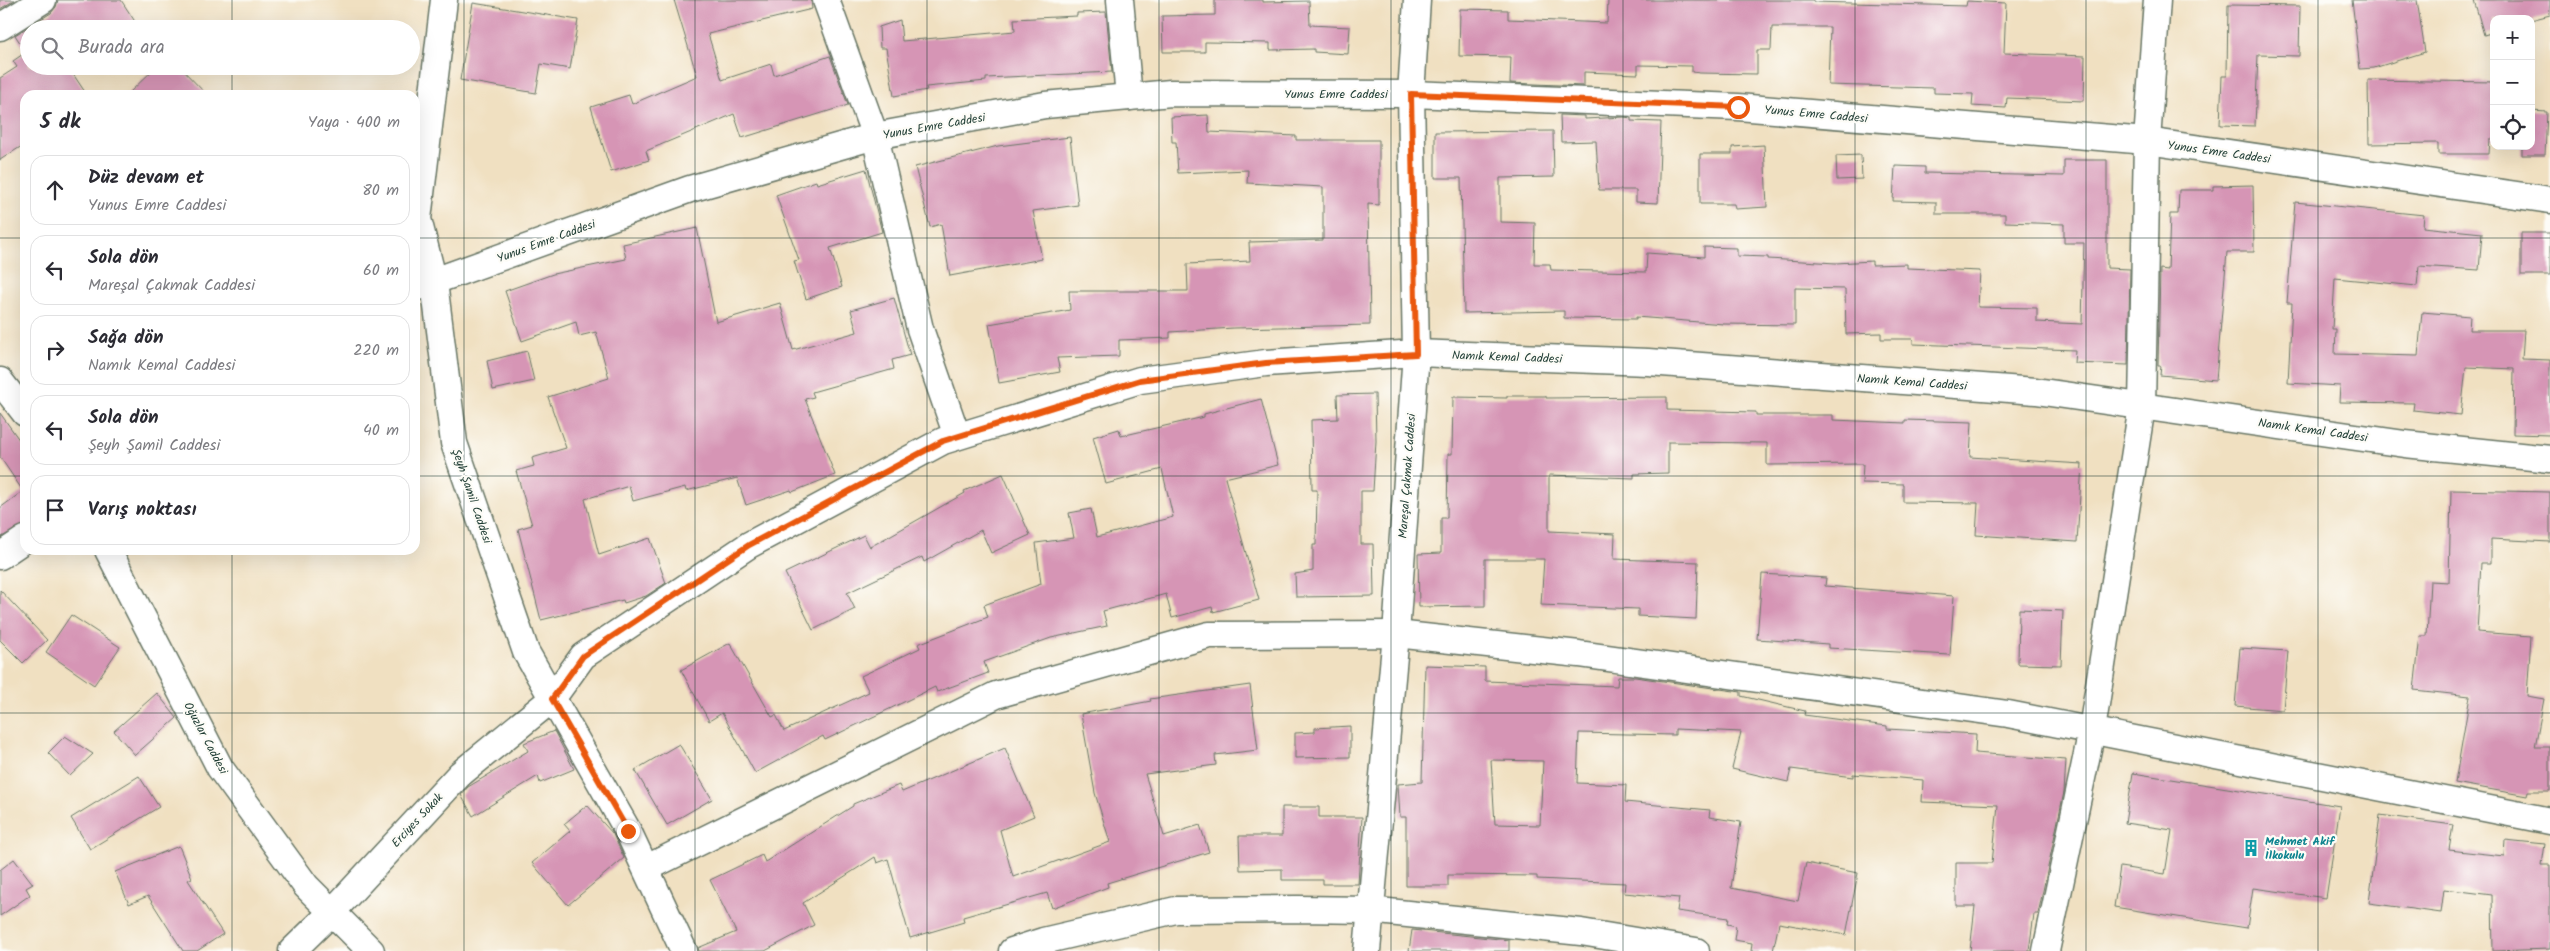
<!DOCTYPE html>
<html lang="tr">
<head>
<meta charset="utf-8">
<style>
	body { margin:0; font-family:Kalam,sans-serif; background:#f7f7f7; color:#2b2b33 }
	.controls { position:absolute; right:15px; top:15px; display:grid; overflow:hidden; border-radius:10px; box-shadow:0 5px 20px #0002 }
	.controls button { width:45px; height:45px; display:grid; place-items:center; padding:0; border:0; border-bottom:1px solid #e1e1e2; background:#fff; color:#2b2b33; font:25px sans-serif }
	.stop { position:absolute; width:15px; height:15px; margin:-11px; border:4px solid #ea580c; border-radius:50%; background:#fff }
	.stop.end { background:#ea580c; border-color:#fff; box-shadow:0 1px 5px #0008 }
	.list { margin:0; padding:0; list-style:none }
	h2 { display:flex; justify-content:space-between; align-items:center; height:65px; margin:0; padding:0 20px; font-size:21px }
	h2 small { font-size:16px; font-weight:400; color:#7c7c81 }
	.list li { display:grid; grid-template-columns:32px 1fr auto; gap:15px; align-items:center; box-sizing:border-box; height:70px; margin:0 10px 10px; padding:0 10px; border:1px solid #e1e1e2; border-radius:15px }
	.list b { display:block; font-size:19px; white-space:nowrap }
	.list p { margin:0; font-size:16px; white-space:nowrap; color:#7c7c81 }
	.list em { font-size:16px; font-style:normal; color:#7c7c81 }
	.icon { flex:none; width:28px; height:28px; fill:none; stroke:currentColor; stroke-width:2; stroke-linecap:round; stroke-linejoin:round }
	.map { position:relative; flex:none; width:2550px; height:951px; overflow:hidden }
	.search { position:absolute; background:#fff; box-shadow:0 5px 20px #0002; left:20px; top:20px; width:400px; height:55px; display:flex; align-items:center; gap:12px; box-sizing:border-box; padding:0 18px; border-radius:28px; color:#7c7c81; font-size:19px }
	.panel { position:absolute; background:#fff; box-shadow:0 5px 20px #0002; left:20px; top:90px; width:400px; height:465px; border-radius:15px }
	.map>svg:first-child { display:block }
	.building { fill:#d695b5; fill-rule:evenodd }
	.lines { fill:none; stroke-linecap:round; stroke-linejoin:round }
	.minor-casing { stroke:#687665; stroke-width:29 }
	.minor { stroke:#fff; stroke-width:26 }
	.route { stroke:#ea580c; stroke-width:6 }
	.grid { fill:none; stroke:#1f3d34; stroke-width:1; stroke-opacity:0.55 }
	.labels { text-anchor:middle; stroke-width:4.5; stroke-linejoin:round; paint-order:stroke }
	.street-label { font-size:12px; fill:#1f3d34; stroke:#fdfcf7 }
	.culture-label { font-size:12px; font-weight:bold; fill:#0d838f; stroke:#fdfcf7; text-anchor:start }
</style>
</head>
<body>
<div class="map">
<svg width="2550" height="951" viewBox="0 0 2550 951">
	<rect width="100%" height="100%" fill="#fdfcf7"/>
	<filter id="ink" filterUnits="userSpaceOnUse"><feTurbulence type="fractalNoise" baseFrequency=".02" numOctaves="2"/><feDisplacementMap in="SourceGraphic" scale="10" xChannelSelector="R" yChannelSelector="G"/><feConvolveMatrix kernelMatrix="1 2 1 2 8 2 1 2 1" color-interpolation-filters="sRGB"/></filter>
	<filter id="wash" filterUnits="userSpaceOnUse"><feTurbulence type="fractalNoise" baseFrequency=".0096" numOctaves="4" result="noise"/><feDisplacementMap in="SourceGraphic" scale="20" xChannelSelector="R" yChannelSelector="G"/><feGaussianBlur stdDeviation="1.12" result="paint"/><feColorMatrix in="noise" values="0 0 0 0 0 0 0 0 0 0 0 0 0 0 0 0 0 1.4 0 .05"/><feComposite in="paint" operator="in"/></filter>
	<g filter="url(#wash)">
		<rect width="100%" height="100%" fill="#f0e0c1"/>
		<g id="blocks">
			<g class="building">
				<path d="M 0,0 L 15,0 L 0,9 Z"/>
				<path d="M 58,0 L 121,0 L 134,20 L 134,29 L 29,29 L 29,66 L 78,66 L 71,71 L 87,95 L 25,95 L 25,144 L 0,160 L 0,78 L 17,67 L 13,61 L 26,52 L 15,35 L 51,13 L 56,7 Z"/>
				<path d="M 674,0 L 811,0 L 812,9 L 708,34 L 722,80 L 771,64 L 774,75 L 830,56 L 848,105 L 742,138 L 734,114 L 646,151 L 649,160 L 611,172 L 591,107 L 629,95 L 632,104 L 697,76 Z"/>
				<path d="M 1215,0 L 1263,0 L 1263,2 L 1309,1 L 1310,25 L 1350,27 L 1348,54 L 1314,52 L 1314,49 L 1270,50 L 1270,43 L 1205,42 L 1205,52 L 1163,52 L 1162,16 L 1215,15 Z"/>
				<path d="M 1608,0 L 1813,0 L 1813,2 L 1966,6 L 1967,1 L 2006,3 L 2004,53 L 2085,56 L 2084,101 L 2007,98 L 2006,108 L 1972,106 L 1973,94 L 1934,93 L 1934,88 L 1828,85 L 1830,27 L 1772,27 L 1771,50 L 1757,50 L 1757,74 L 1700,73 L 1692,72 L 1692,66 L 1638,65 L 1638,74 L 1584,72 L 1584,86 L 1510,83 L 1511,57 L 1459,56 L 1460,9 L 1508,10 L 1508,19 L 1607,23 Z"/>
				<path d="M 2352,0 L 2417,0 L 2425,52 L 2374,68 L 2360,69 Z"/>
				<path d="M 2474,0 L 2550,0 L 2550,15 L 2531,20 L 2494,19 L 2494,32 L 2484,35 Z"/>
				<path d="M 473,3 L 578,20 L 570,69 L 541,64 L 536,93 L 460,80 Z"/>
				<path d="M 2228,5 L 2300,6 L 2299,56 L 2258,55 L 2255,126 L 2220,125 L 2222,76 L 2227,76 Z"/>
				<path d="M 1106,12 L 1112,72 L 986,78 L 986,81 L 926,87 L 927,90 L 894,96 L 886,48 L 880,48 L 879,27 L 900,20 L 902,41 L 1015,31 L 1014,19 L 1077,16 L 1077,13 Z"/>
				<path d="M 157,66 L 179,66 L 207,95 L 127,95 Z"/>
				<path d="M 2368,80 L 2494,82 L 2494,139 L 2490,139 L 2489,154 L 2438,154 L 2438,143 L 2369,144 Z"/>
				<path d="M 2531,111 L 2547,112 L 2545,155 L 2522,155 L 2522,146 L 2531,146 Z"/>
				<path d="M 1208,115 L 1209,132 L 1296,136 L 1296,140 L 1379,140 L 1379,205 L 1368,204 L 1370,325 L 1234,328 L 1170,332 L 1170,338 L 1119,340 L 1119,356 L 1057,358 L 1060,372 L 999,383 L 989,324 L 1070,310 L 1069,291 L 1188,291 L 1187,264 L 1250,261 L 1249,242 L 1323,240 L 1323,187 L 1247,183 L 1248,170 L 1178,173 L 1176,142 L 1172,142 L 1171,117 Z"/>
				<path d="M 1560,115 L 1585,116 L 1585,119 L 1624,117 L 1631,118 L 1631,121 L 1661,122 L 1658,203 L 1636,202 L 1636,190 L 1599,190 L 1596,141 L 1561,142 Z"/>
				<path d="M 1553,131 L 1554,177 L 1500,178 L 1500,222 L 1535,223 L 1534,264 L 1550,264 L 1551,270 L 1646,272 L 1647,253 L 1704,257 L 1704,247 L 1737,248 L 1737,256 L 1768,257 L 1768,259 L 1836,263 L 1872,261 L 1872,265 L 1907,264 L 1907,268 L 1980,271 L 1978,307 L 2037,308 L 2037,322 L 2082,324 L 2084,243 L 2064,243 L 2064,224 L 2005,222 L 2005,214 L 1936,214 L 1936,202 L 1893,201 L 1895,166 L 1925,167 L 1925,173 L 2064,176 L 2064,160 L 2107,160 L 2107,268 L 2130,269 L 2128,365 L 2074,363 L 2075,350 L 1913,344 L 1913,339 L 1881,339 L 1881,333 L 1846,334 L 1845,289 L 1795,288 L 1795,325 L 1724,324 L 1636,317 L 1636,319 L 1564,318 L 1564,311 L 1464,313 L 1461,178 L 1435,178 L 1435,132 Z"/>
				<path d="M 1070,137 L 1078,205 L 1033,211 L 1042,259 L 950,276 L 941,224 L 930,227 L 915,167 L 998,146 Z"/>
				<path d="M 1764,145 L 1767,207 L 1735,209 L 1734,204 L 1700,204 L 1700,154 L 1732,154 L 1732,147 Z"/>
				<path d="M 1861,155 L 1862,179 L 1837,180 L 1836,156 Z"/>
				<path d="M 866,169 L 882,232 L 830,248 L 842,287 L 806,299 L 794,261 L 799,260 L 776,195 L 816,181 L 817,184 Z"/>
				<path d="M 2253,185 L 2254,252 L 2227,252 L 2216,380 L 2160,375 L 2161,366 L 2158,366 L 2160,269 L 2168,270 L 2170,214 L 2178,214 L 2179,190 L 2213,190 L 2213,186 Z"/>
				<path d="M 2295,202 L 2424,215 L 2423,227 L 2482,233 L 2479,270 L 2419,266 L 2417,286 L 2335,278 L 2332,329 L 2336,329 L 2335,354 L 2418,356 L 2422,312 L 2470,316 L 2469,330 L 2524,330 L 2522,359 L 2550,360 L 2550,435 L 2513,434 L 2514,369 L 2466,367 L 2461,415 L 2413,410 L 2414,403 L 2339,402 L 2340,386 L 2288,383 L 2292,303 L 2287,303 Z"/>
				<path d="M 697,228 L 716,322 L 780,303 L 793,350 L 857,332 L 851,310 L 894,298 L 910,355 L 892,360 L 894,369 L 812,392 L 814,397 L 805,399 L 835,475 L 792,492 L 791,490 L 746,505 L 737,478 L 686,491 L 685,487 L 633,501 L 629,486 L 585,499 L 599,555 L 650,538 L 666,583 L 646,596 L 624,603 L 623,600 L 541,620 L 518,529 L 532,525 L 516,471 L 534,466 L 532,458 L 566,448 L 548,397 L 609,378 L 596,332 L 579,336 L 576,322 L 522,341 L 505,291 L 553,274 L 626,259 L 623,244 Z"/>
				<rect x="2521" y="233" width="29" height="42"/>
				<path d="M 527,351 L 534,381 L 493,390 L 487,361 Z"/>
				<path d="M 1375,394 L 1376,441 L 1373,491 L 1361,491 L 1361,544 L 1373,544 L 1374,596 L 1296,597 L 1295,574 L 1313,571 L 1313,545 L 1316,545 L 1317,490 L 1312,490 L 1311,420 L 1338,419 L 1337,395 Z"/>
				<path d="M 1507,396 L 1546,396 L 1546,398 L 1667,397 L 1667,410 L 1756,412 L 1756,415 L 1833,415 L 1833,420 L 1905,423 L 1905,420 L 1972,422 L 1970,457 L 2082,464 L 2077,542 L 1976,535 L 1978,503 L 1903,502 L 1903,484 L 1862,483 L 1863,464 L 1767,465 L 1767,443 L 1668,442 L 1668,473 L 1634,474 L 1634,478 L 1549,475 L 1549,531 L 1615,534 L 1614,559 L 1698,562 L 1696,619 L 1638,616 L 1638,609 L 1541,605 L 1544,559 L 1485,559 L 1485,606 L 1419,607 L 1418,554 L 1441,553 L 1441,518 L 1447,518 L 1448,454 L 1452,454 L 1453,397 L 1507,398 Z"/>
				<path d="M 1261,399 L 1278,465 L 1225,478 L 1259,600 L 1213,612 L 1212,607 L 1172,618 L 1166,594 L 1103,611 L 1107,626 L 1051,638 L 984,662 L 988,673 L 937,692 L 935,687 L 825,740 L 823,736 L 755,773 L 722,713 L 709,721 L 681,670 L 730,643 L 772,717 L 776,715 L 784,731 L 869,692 L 861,676 L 920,648 L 918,644 L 988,617 L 984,605 L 1041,584 L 1036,543 L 1074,538 L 1069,513 L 1091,509 L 1097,537 L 1173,517 L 1162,469 L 1106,484 L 1093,437 L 1119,429 L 1121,436 L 1204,417 L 1204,414 Z"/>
				<path d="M 0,413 L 25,448 L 25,524 L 0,538 L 0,508 L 23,491 L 0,457 Z"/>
				<path d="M 1003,474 L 1030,535 L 991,553 L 981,530 L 924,562 L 922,557 L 847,593 L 855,609 L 813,630 L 785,573 L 864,535 L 870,547 L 965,493 L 964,491 Z"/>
				<path d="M 2451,490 L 2550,492 L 2550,542 L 2491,539 L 2491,563 L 2481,563 L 2477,632 L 2531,636 L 2527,696 L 2544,699 L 2535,747 L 2550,747 L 2550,791 L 2528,791 L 2527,796 L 2455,783 L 2470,696 L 2414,690 L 2420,636 L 2427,636 L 2430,581 L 2449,582 Z"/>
				<path d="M 1762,574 L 1826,578 L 1825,586 L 1954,596 L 1950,655 L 1828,648 L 1828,644 L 1757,639 Z"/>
				<path d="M 0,590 L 47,640 L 23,663 L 0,640 Z"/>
				<path d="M 2019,609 L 2063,611 L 2061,665 L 2018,664 Z"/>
				<path d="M 71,615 L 120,647 L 94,685 L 46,652 Z"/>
				<path d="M 2240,648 L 2288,651 L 2283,710 L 2235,706 Z"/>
				<path d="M 1425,665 L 1485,667 L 1485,681 L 1617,686 L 1618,677 L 1635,677 L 1741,692 L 1741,696 L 1805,711 L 1804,715 L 1887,726 L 1887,729 L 1976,734 L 1975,753 L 2066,760 L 2064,792 L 2038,914 L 2034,914 L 2029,951 L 1970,951 L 1975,906 L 1956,906 L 1956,863 L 1992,863 L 1998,805 L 1922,802 L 1923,780 L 1853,774 L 1853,777 L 1791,769 L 1788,782 L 1732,769 L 1741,732 L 1675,729 L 1675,735 L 1579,733 L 1577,783 L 1626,785 L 1625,802 L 1710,810 L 1709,817 L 1741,822 L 1731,888 L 1798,901 L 1806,863 L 1858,873 L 1846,935 L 1779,923 L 1773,951 L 1751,951 L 1752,943 L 1734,940 L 1736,926 L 1727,924 L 1728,918 L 1677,911 L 1679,898 L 1624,893 L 1625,883 L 1537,879 L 1537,876 L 1448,875 L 1448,886 L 1406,886 L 1406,817 L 1400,817 L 1398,784 L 1422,782 ZM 1491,760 L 1543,761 L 1540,825 L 1495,824 Z"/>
				<path d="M 1250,685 L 1258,750 L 1215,755 L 1216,765 L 1145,774 L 1164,836 L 1200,825 L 1209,852 L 1107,883 L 1108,887 L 1052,908 L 1047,893 L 963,917 L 964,922 L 910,938 L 888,859 L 877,863 L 875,857 L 803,903 L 814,925 L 765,951 L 699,951 L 698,948 L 736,932 L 710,880 L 762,855 L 765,862 L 853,806 L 853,804 L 899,785 L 902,792 L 1005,748 L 1034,816 L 1000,830 L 1013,877 L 1110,842 L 1095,793 L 1081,714 L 1151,701 L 1150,699 Z"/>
				<path d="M 157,693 L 177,718 L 135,755 L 114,731 Z"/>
				<path d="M 1350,726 L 1350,757 L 1295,758 L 1295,733 L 1315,732 L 1315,728 Z"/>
				<path d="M 554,731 L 574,769 L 540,783 L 538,776 L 473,816 L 461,795 L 468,787 L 528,751 L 524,743 Z"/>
				<path d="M 65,736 L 93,754 L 70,776 L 48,753 Z"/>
				<path d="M 679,744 L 712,799 L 667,825 L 635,770 Z"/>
				<path d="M 2133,773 L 2340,806 L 2326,898 L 2253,888 L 2247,928 L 2114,907 L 2120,867 L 2165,874 L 2172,830 L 2125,823 Z"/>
				<path d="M 139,776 L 159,807 L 90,849 L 71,818 Z"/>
				<path d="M 587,805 L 613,834 L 624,858 L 568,905 L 532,863 L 570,831 L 564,824 Z"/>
				<path d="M 1282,807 L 1319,807 L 1319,817 L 1362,817 L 1358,884 L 1323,884 L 1323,880 L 1282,880 L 1282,869 L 1240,870 L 1239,836 L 1282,836 Z"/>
				<path d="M 2380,815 L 2453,825 L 2449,850 L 2504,856 L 2505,840 L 2545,844 L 2542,865 L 2550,865 L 2550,949 L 2493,951 L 2492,895 L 2444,889 L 2441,913 L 2369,903 Z"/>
				<path d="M 179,846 L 192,878 L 188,880 L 223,934 L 197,951 L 183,951 L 148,896 L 129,904 L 115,872 Z"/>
				<path d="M 14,859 L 33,884 L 26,888 L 30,895 L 0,916 L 0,870 Z"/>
				<path d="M 1412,930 L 1509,940 L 1509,951 L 1409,951 Z"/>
			</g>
		</g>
	</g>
	<g filter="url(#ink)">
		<use href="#blocks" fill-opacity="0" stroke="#687665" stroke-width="1"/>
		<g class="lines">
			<g class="minor-casing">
				<g id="minor">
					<path d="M 444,0 L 418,219 L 434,282 L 454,443 L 526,652 L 628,831 L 684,951"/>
					<path d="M 826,0 L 875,136 L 920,329 L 957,436"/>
					<path d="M 1120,0 L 1129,97"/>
					<path d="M 0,27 L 43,0"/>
					<path d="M 415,288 L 690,189 L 875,136 L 1045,105 L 1171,93 L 1411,94 L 1738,107 L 2147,141 L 2550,200"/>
					<path d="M 0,381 L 25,413"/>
					<path d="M 108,550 L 220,768 L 306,886 L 371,951"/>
					<path d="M 0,556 L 25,539"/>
					<path d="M 647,868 L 996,695 L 1209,635 L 1396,634 L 1579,654 L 2008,714 L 2550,821"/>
					<path d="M 292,951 L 332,912 L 460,774 L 552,699 L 583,656 L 749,545 L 943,441 L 1140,380 L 1266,363 L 1416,353 L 1648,362 L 2036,391 L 2405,444 L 2550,459"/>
					<path d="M 1012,951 L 1043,941 L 1176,910 L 1298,909 L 1369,910 L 1581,932 L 1696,951"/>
					<path d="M 1367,951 L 1396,634 L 1416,353 L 1411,94 L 1417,0"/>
					<path d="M 2046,951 L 2092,730 L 2142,406 L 2147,141 L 2157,0"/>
				</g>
			</g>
			<use href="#minor" class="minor"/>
		</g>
	</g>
	<g class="lines" filter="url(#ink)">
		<path class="route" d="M 628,831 L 552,699 L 583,656 L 749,545 L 943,441 L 1140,380 L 1266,363 L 1416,354 L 1411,94 L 1738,107"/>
	</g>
	<path class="grid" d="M 232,0 L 232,29M 464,0 L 464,951M 695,0 L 695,951M 927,0 L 927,951M 1159,0 L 1159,951M 1391,0 L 1391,951M 1623,0 L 1623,951M 1855,0 L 1855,951M 2086,0 L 2086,951M 2318,0 L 2318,951M 232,66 L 232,95M 0,238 L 25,238M 415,238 L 2550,238M 0,476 L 25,476M 415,476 L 2550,476M 232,550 L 232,951M 0,713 L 2550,713"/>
	<defs>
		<g id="building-bare" transform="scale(1.35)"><path d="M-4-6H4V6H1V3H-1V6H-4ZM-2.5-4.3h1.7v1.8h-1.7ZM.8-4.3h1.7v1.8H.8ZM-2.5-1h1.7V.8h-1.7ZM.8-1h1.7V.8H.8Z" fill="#0f9aa8" stroke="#fdfcf7" stroke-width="2.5" paint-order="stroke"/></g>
	</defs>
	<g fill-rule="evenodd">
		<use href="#building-bare" x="2251" y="848"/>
	</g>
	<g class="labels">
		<g class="street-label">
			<text x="1336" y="98">Yunus Emre Caddesi</text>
			<text transform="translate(1816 114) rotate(5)" y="4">Yunus Emre Caddesi</text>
			<text transform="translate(934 126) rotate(-10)" y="4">Yunus Emre Caddesi</text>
			<text transform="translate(2219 152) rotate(8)" y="4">Yunus Emre Caddesi</text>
			<text transform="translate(546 241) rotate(-20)" y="4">Yunus Emre Caddesi</text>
			<text transform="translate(1507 357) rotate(2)" y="4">Namık Kemal Caddesi</text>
			<text transform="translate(1912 382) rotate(4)" y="4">Namık Kemal Caddesi</text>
			<text transform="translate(2313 430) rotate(8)" y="4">Namık Kemal Caddesi</text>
			<text transform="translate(1407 476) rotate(-86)" y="4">Mareşal Çakmak Caddesi</text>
			<text transform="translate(472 496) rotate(71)" y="4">Şeyh Şamil Caddesi</text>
			<text transform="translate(206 738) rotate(62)" y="4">Oğuzlar Caddesi</text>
			<text transform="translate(417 820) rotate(-47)" y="4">Erciyes Sokak</text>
		</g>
		<g class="culture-label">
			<text x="2265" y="845">Mehmet Akif<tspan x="2265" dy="14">İlkokulu</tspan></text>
		</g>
	</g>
</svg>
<div class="controls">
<button>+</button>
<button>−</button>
<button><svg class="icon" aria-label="locate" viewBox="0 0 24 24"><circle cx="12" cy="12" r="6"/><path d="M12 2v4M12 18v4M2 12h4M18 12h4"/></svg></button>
</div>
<div class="stop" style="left:1738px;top:107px"></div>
<div class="stop end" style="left:628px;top:831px"></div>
<div class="search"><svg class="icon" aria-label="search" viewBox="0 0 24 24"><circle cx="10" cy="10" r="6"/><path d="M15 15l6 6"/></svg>Burada ara</div>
<section class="panel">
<h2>5 dk<small>Yaya · 400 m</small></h2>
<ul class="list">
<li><svg class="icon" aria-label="ahead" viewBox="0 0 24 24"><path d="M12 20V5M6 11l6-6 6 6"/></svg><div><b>Düz devam et</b><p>Yunus Emre Caddesi</p></div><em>80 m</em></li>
<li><svg class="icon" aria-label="left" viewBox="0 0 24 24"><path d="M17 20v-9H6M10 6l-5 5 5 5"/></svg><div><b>Sola dön</b><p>Mareşal Çakmak Caddesi</p></div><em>60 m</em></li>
<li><svg class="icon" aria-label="right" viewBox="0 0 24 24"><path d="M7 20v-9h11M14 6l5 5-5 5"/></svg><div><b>Sağa dön</b><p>Namık Kemal Caddesi</p></div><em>220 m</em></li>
<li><svg class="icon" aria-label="left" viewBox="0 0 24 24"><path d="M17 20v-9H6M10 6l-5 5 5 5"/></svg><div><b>Sola dön</b><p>Şeyh Şamil Caddesi</p></div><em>40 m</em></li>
<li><svg class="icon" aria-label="arrive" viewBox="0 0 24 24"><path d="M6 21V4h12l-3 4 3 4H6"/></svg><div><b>Varış noktası</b></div></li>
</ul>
</section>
</div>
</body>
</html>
